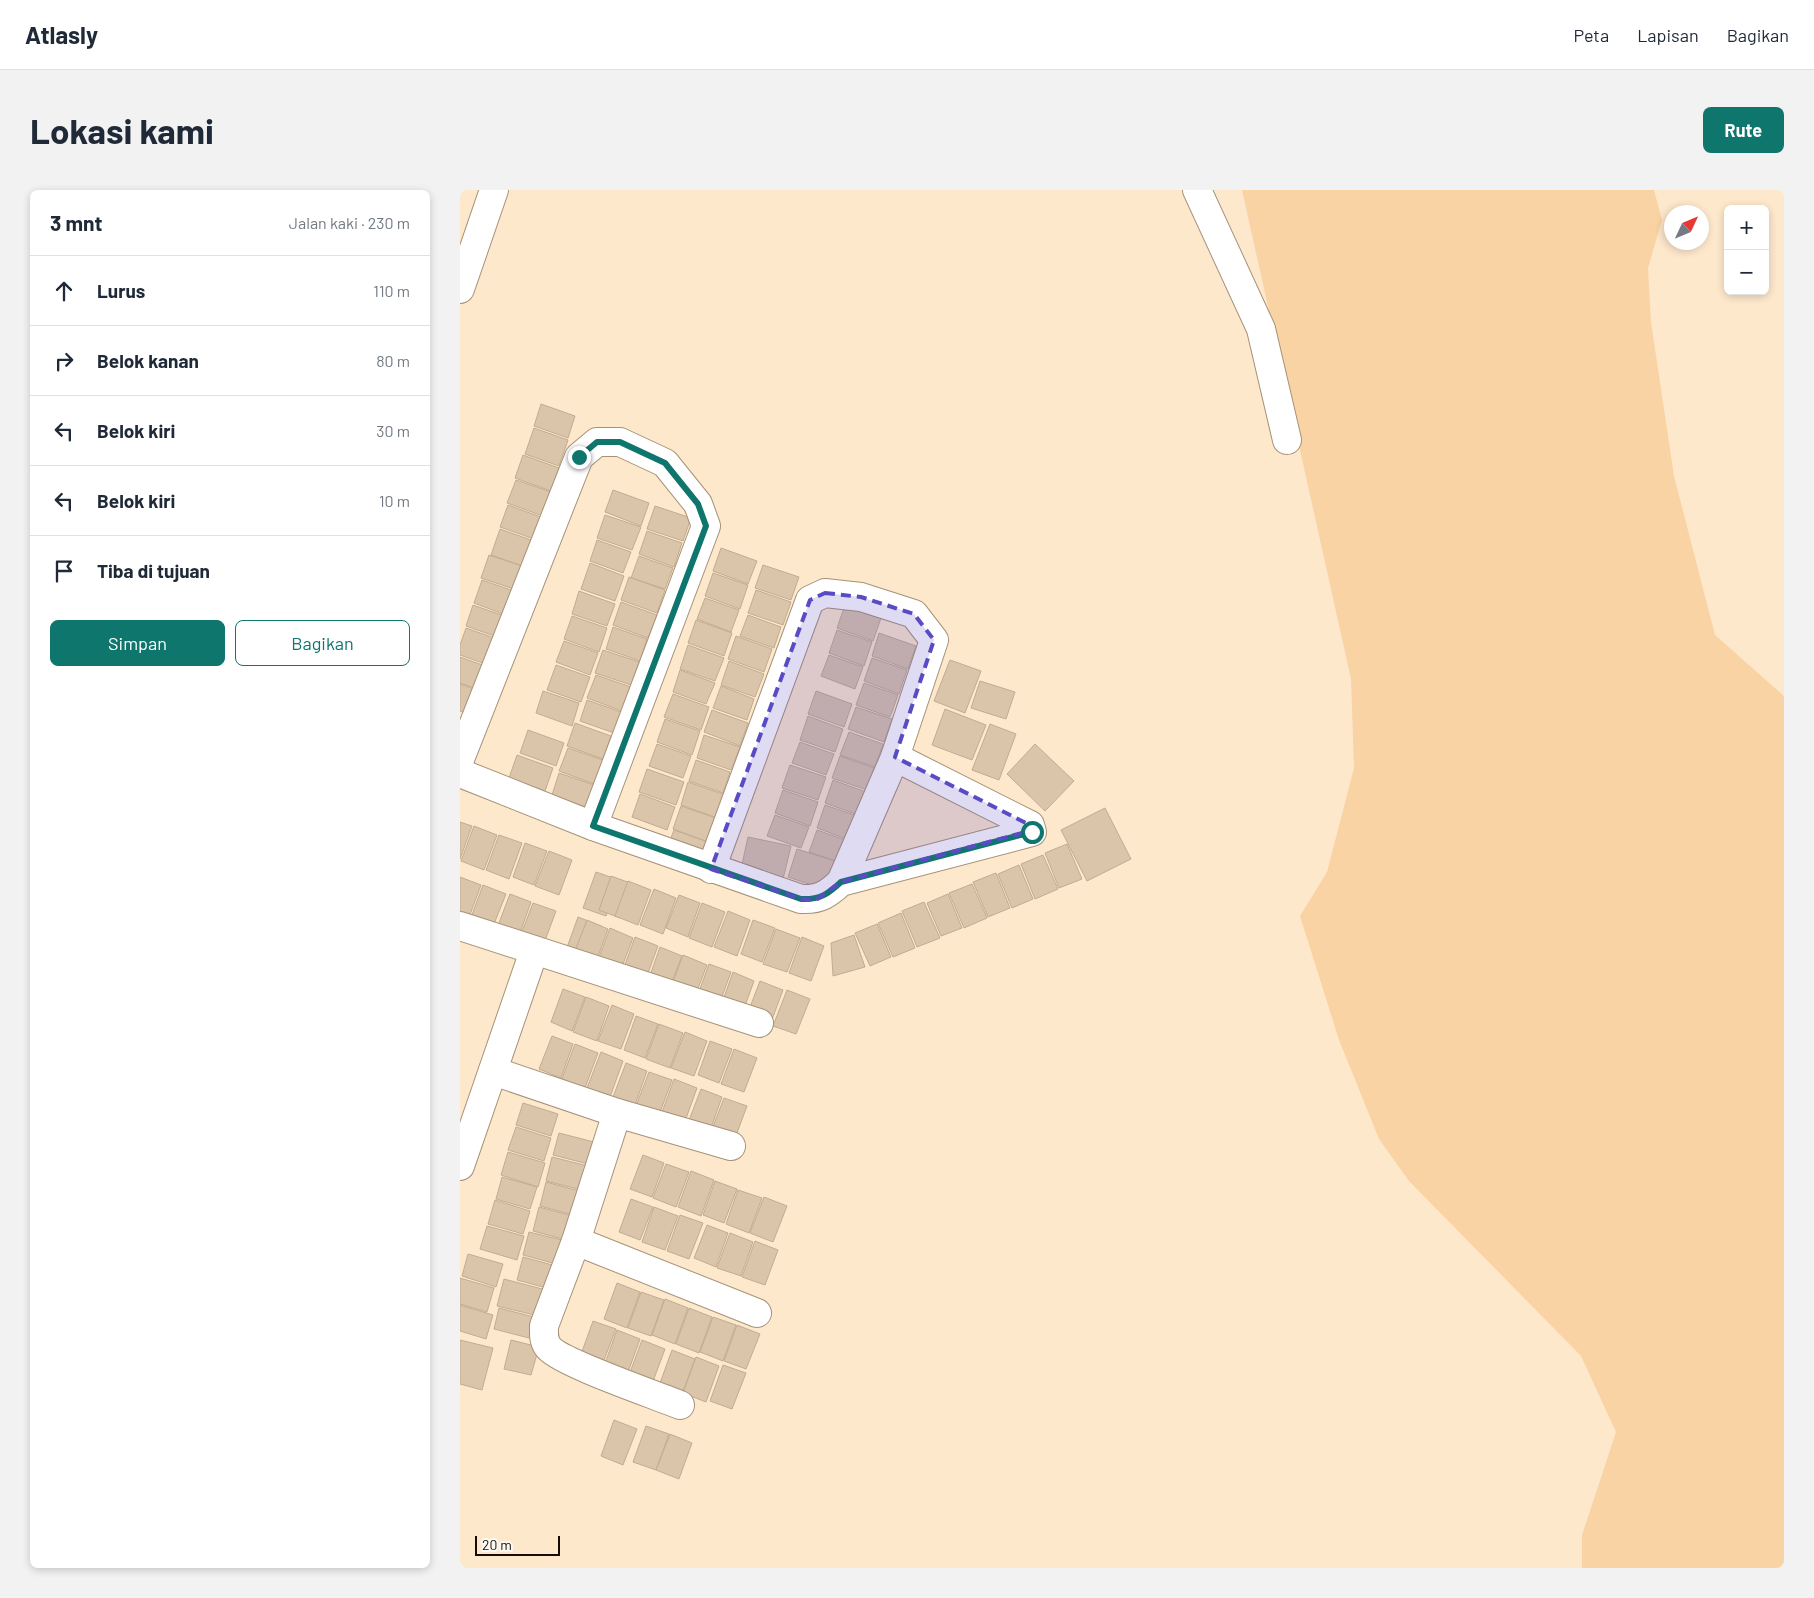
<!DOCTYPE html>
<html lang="id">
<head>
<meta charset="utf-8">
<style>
	body { margin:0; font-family:Barlow,sans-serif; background:#f2f2f3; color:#1f2937 }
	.controls { position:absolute; right:15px; top:15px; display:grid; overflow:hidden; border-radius:8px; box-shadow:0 2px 8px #0003 }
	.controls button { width:45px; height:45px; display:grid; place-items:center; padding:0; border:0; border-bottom:1px solid #e0e1e3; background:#fff; color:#1f2937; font:25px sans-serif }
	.compass { position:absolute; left:1204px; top:15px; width:45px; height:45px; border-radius:50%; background:#fff; box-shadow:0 2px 8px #0003; rotate:46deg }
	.scale { position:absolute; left:15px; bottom:12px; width:85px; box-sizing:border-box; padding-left:5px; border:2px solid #140c04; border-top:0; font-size:14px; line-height:18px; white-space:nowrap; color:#140c04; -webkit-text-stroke:4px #fcf8f2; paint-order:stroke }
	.stop { position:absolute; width:15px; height:15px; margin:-11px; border:4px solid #0f766e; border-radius:50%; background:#fff }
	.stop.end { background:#0f766e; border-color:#fff; box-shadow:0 1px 5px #0008 }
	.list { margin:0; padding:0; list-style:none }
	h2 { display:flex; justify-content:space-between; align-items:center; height:65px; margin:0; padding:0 20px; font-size:21px }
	h2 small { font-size:16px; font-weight:400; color:#747a83 }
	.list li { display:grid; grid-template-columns:32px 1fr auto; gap:15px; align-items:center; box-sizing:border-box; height:70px; padding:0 20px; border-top:1px solid #e0e1e3 }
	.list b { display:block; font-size:19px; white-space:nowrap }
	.list em { font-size:16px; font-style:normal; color:#747a83 }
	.actions { display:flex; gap:10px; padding:15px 20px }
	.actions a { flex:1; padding:11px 0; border:1px solid #0f766e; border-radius:8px; text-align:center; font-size:18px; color:#0f766e }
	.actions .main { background:#0f766e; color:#fff }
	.icon { flex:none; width:28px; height:28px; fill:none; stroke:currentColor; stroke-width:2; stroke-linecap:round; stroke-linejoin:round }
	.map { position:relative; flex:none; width:1324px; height:1378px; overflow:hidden; border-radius:8px }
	header { display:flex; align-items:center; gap:30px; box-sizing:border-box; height:70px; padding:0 25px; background:#fff; border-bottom:1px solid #e0e1e3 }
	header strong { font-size:24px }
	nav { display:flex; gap:28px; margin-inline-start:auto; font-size:18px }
	.intro { display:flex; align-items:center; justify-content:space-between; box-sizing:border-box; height:120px; padding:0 30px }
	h1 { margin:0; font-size:35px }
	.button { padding:12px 22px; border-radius:8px; background:#0f766e; color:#fff; font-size:18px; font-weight:700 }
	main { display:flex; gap:30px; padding:0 30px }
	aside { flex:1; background:#fff; border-radius:8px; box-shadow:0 2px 8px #0003 }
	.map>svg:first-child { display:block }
	.green { fill:#f9d3a4 }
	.building { fill:#dac4aa; stroke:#c1ac92 }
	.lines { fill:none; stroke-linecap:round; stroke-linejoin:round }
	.minor-casing { stroke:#a69278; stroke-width:30 }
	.minor { stroke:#fff; stroke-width:28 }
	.route { stroke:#0f766e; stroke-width:6 }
	.marked { fill:#594bc3; fill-opacity:0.2; stroke:#594bc3; stroke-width:4; stroke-dasharray:10 6; stroke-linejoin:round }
</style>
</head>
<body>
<header>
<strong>Atlasly</strong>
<nav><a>Peta</a><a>Lapisan</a><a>Bagikan</a></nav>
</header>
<div class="intro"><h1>Lokasi kami</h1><a class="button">Rute</a></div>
<main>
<aside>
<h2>3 mnt<small>Jalan kaki · 230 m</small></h2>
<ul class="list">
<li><svg class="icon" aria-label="ahead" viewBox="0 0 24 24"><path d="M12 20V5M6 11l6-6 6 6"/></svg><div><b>Lurus</b></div><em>110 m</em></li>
<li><svg class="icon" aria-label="right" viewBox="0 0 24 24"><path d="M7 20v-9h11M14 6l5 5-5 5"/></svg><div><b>Belok kanan</b></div><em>80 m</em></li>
<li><svg class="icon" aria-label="left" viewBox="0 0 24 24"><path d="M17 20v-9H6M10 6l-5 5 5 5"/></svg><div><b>Belok kiri</b></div><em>30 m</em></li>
<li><svg class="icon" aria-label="left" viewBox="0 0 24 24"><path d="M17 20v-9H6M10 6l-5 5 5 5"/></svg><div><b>Belok kiri</b></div><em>10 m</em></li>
<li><svg class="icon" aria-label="arrive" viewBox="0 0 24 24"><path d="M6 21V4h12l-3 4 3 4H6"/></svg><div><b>Tiba di tujuan</b></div></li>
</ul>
<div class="actions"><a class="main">Simpan</a><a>Bagikan</a></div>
</aside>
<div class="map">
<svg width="1324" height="1378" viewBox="0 0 1324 1378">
	<rect width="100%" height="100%" fill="#fee8cc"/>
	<path class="green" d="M 782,0 L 1194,0 L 1202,30 L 1188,78 L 1191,132 L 1214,286 L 1255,445 L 1324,506 L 1324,1378 L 1122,1378 L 1122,1345 L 1156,1242 L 1121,1166 L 949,991 L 919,949 L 879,850 L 840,726 L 867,682 L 894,578 L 891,489 Z"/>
	<g class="building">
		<path d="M 81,214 L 115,226 L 108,248 L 74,236 Z"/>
		<path d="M 74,238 L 108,250 L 99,276 L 65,264 Z"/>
		<path d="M 63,265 L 99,278 L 91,301 L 55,288 Z"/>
		<path d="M 56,290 L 91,302 L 83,326 L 47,313 Z"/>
		<path d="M 153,300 L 189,313 L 181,336 L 145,322 Z"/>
		<path d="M 48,315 L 81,327 L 74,349 L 40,337 Z"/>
		<path d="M 195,316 L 231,328 L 223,351 L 187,339 Z"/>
		<path d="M 145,325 L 181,337 L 172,360 L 137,348 Z"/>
		<path d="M 40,339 L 74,351 L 65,377 L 31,365 Z"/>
		<path d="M 187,341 L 222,353 L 214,377 L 179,364 Z"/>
		<path d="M 137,350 L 171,362 L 163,383 L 130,371 Z"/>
		<path d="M 261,358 L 297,371 L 288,394 L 253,381 Z"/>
		<path d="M 29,365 L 65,377 L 57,400 L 21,388 Z"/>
		<path d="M 179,366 L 213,378 L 205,399 L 171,388 Z"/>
		<path d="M 130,373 L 164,386 L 155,411 L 121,399 Z"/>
		<path d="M 303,375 L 339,387 L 331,410 L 295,398 Z"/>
		<path d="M 253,383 L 288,395 L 280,419 L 245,406 Z"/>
		<path d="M 169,387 L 205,400 L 197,423 L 161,410 Z"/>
		<path d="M 22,390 L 57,402 L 48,426 L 14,413 Z"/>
		<path d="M 296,400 L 331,412 L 323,435 L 288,423 Z"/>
		<path d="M 119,401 L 155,414 L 147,436 L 112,424 Z"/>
		<path d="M 245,408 L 279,420 L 271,442 L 237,429 Z"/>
		<path d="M 161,412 L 197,425 L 188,448 L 153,435 Z"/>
		<path d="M 13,415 L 47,427 L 40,448 L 6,436 Z"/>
		<path d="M 385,415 L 421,428 L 413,451 L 377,438 Z"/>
		<path d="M 288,425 L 321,437 L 314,458 L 280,446 Z"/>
		<path d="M 112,426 L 147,438 L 139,462 L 104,449 Z"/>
		<path d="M 236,430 L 272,443 L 264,466 L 228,453 Z"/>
		<path d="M 153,437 L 187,449 L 180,471 L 146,459 Z"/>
		<path d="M 6,438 L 40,450 L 31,476 L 0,465 L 0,455 Z"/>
		<path d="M 377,440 L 412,452 L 404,476 L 369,463 Z"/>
		<path d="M 419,443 L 456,456 L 448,479 L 412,466 Z"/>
		<path d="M 276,446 L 312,459 L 304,482 L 268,469 Z"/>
		<path d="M 104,451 L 138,463 L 130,485 L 96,472 Z"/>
		<path d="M 228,455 L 264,468 L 255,491 L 220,479 Z"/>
		<path d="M 143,460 L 179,472 L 171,495 L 135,483 Z"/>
		<path d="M 369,465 L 403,477 L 395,499 L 361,486 Z"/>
		<path d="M 0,467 L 28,477 L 20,500 L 0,493 Z"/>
		<path d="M 412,468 L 447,480 L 439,504 L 404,491 Z"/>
		<path d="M 490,470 L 521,481 L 505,523 L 474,511 Z"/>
		<path d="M 269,471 L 304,484 L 295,507 L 261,495 Z"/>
		<path d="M 96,475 L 130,487 L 121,512 L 87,500 Z"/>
		<path d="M 220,480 L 255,493 L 246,514 L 213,502 Z"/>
		<path d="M 136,485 L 171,497 L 162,521 L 127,508 Z"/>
		<path d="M 520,491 L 555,502 L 546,529 L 511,518 Z"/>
		<path d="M 404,493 L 438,505 L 430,527 L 396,515 Z"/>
		<path d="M 0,494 L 20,501 L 11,525 L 0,521 Z"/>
		<path d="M 261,496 L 294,509 L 287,530 L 253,518 Z"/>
		<path d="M 83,501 L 119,513 L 112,536 L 76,523 Z"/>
		<path d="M 356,501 L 392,514 L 384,537 L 348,524 Z"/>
		<path d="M 213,504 L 249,517 L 241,540 L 204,527 Z"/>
		<path d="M 127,510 L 161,522 L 154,543 L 120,531 Z"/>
		<path d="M 396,517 L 432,529 L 424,552 L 388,539 Z"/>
		<path d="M 485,519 L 526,535 L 512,570 L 472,555 Z"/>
		<path d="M 252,520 L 288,533 L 280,556 L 244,542 Z"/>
		<path d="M 348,526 L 383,539 L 375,562 L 340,550 Z"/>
		<path d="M 205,529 L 240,541 L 232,565 L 197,552 Z"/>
		<path d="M 115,533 L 151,546 L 143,569 L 107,556 Z"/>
		<path d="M 530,534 L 556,544 L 539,590 L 512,580 Z"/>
		<path d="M 68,540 L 104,553 L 96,576 L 60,563 Z"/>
		<path d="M 389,542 L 423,554 L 415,577 L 380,565 Z"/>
		<path d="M 244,545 L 280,557 L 271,580 L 237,568 Z"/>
		<path d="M 340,552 L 374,564 L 366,585 L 332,573 Z"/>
		<path d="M 197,554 L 231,566 L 223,588 L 189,576 Z"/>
		<path d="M 575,554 L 614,591 L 585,621 L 547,584 Z"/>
		<path d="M 108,558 L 143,570 L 134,594 L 99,581 Z"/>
		<path d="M 57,565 L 93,578 L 85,601 L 49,588 Z"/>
		<path d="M 380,566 L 414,578 L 407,600 L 372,588 Z"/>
		<path d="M 236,570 L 270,582 L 263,603 L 229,591 Z"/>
		<path d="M 330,575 L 366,587 L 358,610 L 322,598 Z"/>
		<path d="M 187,579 L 224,592 L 216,615 L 179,602 Z"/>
		<path d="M 99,583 L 134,595 L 126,617 L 92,605 Z"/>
		<path d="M 373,590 L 409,603 L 401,626 L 365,613 Z"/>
		<path d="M 228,592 L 265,605 L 257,628 L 221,615 Z"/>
		<path d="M 323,600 L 358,612 L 350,636 L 315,623 Z"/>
		<path d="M 180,604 L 215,617 L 207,640 L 172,627 Z"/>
		<path d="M 365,615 L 400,627 L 392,651 L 357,638 Z"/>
		<path d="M 221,616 L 256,628 L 248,652 L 213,639 Z"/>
		<path d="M 645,618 L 671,669 L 627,691 L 601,640 Z"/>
		<path d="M 315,625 L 349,637 L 341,658 L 307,646 Z"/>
		<path d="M 0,632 L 12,636 L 0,669 Z"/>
		<path d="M 14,636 L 37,645 L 24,680 L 1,671 Z"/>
		<path d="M 214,640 L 248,652 L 240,674 L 206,661 Z"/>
		<path d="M 357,640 L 391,652 L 384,674 L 349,662 Z"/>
		<path d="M 39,645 L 62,653 L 49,689 L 26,680 Z"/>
		<path d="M 288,647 L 331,656 L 323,689 L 281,679 Z"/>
		<path d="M 65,653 L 87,661 L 74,695 L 53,687 Z"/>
		<path d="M 607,654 L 622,689 L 599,698 L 585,663 Z"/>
		<path d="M 337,659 L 375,671 L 366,700 L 328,687 Z"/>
		<path d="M 89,661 L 112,670 L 99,705 L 75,696 Z"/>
		<path d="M 583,665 L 598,699 L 575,709 L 561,674 Z"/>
		<path d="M 559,675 L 573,709 L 552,718 L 538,684 Z"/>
		<path d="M 136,682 L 159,690 L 146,726 L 123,718 Z"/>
		<path d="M 536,683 L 550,718 L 528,727 L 513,692 Z"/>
		<path d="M 151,686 L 173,694 L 160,728 L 139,720 Z"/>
		<path d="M 0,687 L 21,695 L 8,730 L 0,727 Z"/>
		<path d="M 168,691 L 191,700 L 178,735 L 155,726 Z"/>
		<path d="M 512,694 L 527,728 L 504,738 L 489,703 Z"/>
		<path d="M 23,695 L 46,704 L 32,739 L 10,730 Z"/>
		<path d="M 194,699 L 216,708 L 203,744 L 180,735 Z"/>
		<path d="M 50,704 L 71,712 L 59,746 L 37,738 Z"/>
		<path d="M 488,704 L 502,738 L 481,746 L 467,713 Z"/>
		<path d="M 219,705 L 240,713 L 228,747 L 206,738 Z"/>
		<path d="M 464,712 L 480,748 L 457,757 L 442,721 Z"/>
		<path d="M 73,713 L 96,721 L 83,756 L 60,747 Z"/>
		<path d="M 242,713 L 265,722 L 252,757 L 229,748 Z"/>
		<path d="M 268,721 L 290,730 L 277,766 L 254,757 Z"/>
		<path d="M 441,723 L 455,758 L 433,767 L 418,733 Z"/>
		<path d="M 118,727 L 141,736 L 128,772 L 105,763 Z"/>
		<path d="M 127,730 L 148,739 L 136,772 L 114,764 Z"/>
		<path d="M 293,730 L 315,738 L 302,772 L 281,764 Z"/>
		<path d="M 417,734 L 431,767 L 410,776 L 395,743 Z"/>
		<path d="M 150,738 L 173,748 L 160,782 L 137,773 Z"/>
		<path d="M 316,739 L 340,748 L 327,782 L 303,774 Z"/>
		<path d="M 394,745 L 405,777 L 373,786 L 371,753 Z"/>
		<path d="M 175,747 L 198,756 L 185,791 L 162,783 Z"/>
		<path d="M 342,747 L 364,756 L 351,791 L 329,783 Z"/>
		<path d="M 200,757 L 222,766 L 209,799 L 188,791 Z"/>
		<path d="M 223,765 L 247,775 L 234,809 L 210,800 Z"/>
		<path d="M 249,774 L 271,782 L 258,818 L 236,810 Z"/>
		<path d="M 273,782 L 294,791 L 282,824 L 261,816 Z"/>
		<path d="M 300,791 L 323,800 L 310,835 L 287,825 Z"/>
		<path d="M 103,799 L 125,807 L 112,841 L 91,832 Z"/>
		<path d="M 327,800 L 350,809 L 336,844 L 313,836 Z"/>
		<path d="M 126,807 L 149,816 L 137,851 L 113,842 Z"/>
		<path d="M 152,815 L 174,824 L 161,859 L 138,851 Z"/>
		<path d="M 176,826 L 198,834 L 185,868 L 164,860 Z"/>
		<path d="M 199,834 L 223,843 L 210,878 L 186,869 Z"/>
		<path d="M 225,842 L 247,851 L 234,886 L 211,878 Z"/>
		<path d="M 92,846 L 113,854 L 101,888 L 79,879 Z"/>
		<path d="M 250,851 L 272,859 L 259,893 L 238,885 Z"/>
		<path d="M 115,854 L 138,863 L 125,898 L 102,889 Z"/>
		<path d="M 274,859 L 297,868 L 284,902 L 261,894 Z"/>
		<path d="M 141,862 L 163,871 L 150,907 L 127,898 Z"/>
		<path d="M 166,873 L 187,881 L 175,915 L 153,907 Z"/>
		<path d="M 189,882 L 212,890 L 199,925 L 176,916 Z"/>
		<path d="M 214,889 L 237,898 L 224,934 L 201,925 Z"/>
		<path d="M 241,899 L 262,907 L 250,941 L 228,933 Z"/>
		<path d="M 264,908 L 287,916 L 274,951 L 251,942 Z"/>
		<path d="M 63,913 L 98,924 L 91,946 L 56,935 Z"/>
		<path d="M 56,937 L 91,948 L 84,971 L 48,960 Z"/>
		<path d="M 99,943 L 134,952 L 128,974 L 93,965 Z"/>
		<path d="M 48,962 L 85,973 L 78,997 L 41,985 Z"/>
		<path d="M 183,965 L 204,973 L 192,1007 L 170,999 Z"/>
		<path d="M 92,967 L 128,976 L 122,1000 L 86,991 Z"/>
		<path d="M 206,974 L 229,982 L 216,1017 L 193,1008 Z"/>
		<path d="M 231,981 L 254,990 L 241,1026 L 218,1017 Z"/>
		<path d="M 42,987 L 77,997 L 70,1019 L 36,1009 Z"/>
		<path d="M 255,991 L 277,999 L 264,1033 L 243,1025 Z"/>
		<path d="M 86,992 L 123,1002 L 117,1026 L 80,1016 Z"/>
		<path d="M 278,1000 L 302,1008 L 289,1043 L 266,1034 Z"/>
		<path d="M 304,1007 L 327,1016 L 313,1052 L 290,1043 Z"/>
		<path d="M 171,1009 L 193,1017 L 180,1050 L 159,1042 Z"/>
		<path d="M 35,1010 L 70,1021 L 63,1044 L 28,1034 Z"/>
		<path d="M 79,1017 L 116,1027 L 110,1051 L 73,1041 Z"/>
		<path d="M 194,1017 L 218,1026 L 205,1060 L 182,1052 Z"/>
		<path d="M 220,1025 L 243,1033 L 229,1069 L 207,1061 Z"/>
		<path d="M 247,1035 L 268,1043 L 256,1077 L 234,1068 Z"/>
		<path d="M 27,1036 L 64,1046 L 57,1070 L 20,1059 Z"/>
		<path d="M 69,1042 L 106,1051 L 100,1075 L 63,1065 Z"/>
		<path d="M 270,1043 L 293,1052 L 281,1086 L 257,1078 Z"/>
		<path d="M 295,1051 L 318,1060 L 305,1095 L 282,1087 Z"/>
		<path d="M 8,1064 L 43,1074 L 36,1097 L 2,1086 Z"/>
		<path d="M 63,1067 L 100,1077 L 94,1100 L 57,1090 Z"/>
		<path d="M 0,1088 L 34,1098 L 27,1122 L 0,1114 Z"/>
		<path d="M 44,1089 L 90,1101 L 83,1127 L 37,1116 Z"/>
		<path d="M 157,1093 L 180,1102 L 167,1138 L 144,1129 Z"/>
		<path d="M 181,1102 L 204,1110 L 191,1146 L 168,1138 Z"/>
		<path d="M 205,1109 L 228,1118 L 215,1154 L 192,1145 Z"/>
		<path d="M 0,1115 L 33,1125 L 26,1149 L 0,1141 Z"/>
		<path d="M 39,1118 L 74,1127 L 69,1148 L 34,1139 Z"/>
		<path d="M 229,1118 L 252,1127 L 239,1163 L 216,1154 Z"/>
		<path d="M 253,1127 L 276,1135 L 263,1171 L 240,1162 Z"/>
		<path d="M 133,1131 L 156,1139 L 142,1175 L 120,1167 Z"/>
		<path d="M 277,1135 L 300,1144 L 286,1179 L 264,1171 Z"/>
		<path d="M 157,1140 L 180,1149 L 167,1185 L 144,1176 Z"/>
		<path d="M 0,1150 L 33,1158 L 22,1200 L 0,1194 Z"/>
		<path d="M 51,1150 L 79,1157 L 71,1185 L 44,1179 Z"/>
		<path d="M 182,1150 L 205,1159 L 192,1194 L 169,1185 Z"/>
		<path d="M 212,1160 L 235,1169 L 222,1204 L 199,1196 Z"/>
		<path d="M 236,1167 L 259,1176 L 246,1212 L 223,1203 Z"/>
		<path d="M 263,1175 L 286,1183 L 272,1219 L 250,1211 Z"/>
		<path d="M 154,1230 L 177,1239 L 163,1275 L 141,1266 Z"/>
		<path d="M 186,1236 L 209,1244 L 196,1280 L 173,1272 Z"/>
		<path d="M 210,1244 L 232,1253 L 219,1289 L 196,1280 Z"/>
	</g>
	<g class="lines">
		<g class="minor-casing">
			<g id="minor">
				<path d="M 737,0 L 801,139 L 827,250"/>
				<path d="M 0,99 L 34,0"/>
				<path d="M 0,569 L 119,267 L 137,252 L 160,252 L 205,273 L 238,314 L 246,336 L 133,636"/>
				<path d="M 0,583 L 133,636 L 341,709 C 360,710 368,704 381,692 L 572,642 L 570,635 L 435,567"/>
				<path d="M 251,679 L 350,410 L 365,403 L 401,407 L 454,424 L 474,450 L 435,567 L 381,692"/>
				<path d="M 0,736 L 299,833"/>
				<path d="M 33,881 L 157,923 L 271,956"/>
				<path d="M 157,923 L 116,1051 L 84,1136 C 84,1144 83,1151 89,1158 C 102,1173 196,1205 220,1215"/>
				<path d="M 0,976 L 74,761"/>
				<path d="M 116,1051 L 297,1123"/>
			</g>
		</g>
		<use href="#minor" class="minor"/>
	</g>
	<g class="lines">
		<path class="route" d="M 119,267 L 137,252 L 160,252 L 205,273 L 238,314 L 246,336 L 133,636 L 341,709 C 360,710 368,704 381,692 L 572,642"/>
	</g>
	<path class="marked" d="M 365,403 L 401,407 L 454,424 L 474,450 L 435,567 L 570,635 L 573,640 L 381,692 L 356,710 L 341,709 L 251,679 L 350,410 Z"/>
</svg>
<div class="controls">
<button>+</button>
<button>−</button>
</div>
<svg class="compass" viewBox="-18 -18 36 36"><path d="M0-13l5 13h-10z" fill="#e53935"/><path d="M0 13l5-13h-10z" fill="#747a83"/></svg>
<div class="scale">20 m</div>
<div class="stop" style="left:572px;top:642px"></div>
<div class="stop end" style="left:119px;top:267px"></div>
</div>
</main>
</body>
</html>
